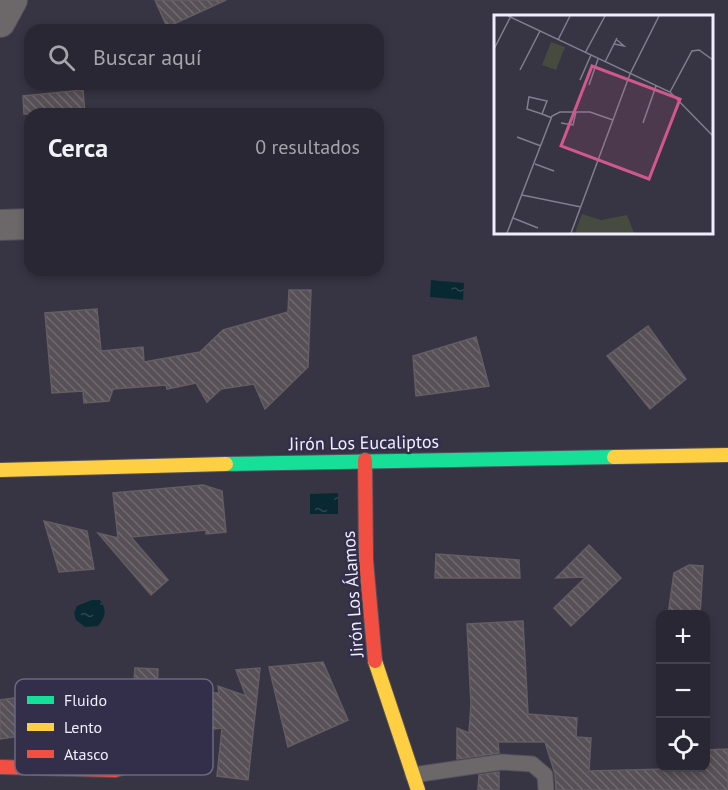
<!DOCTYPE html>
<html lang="es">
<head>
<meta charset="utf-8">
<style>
	body { margin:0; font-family:"PT Sans",sans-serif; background:#312f3b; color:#f1f3f6 }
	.controls { position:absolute; right:18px; bottom:18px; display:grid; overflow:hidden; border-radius:12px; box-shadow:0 3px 9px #0003 }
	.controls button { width:54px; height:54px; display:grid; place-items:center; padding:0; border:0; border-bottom:2px solid #45444e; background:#292733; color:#f1f3f6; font:30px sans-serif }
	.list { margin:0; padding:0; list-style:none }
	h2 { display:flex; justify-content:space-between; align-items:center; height:78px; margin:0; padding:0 24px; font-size:26px }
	h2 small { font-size:20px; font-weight:400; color:#a5a5ac }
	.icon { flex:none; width:33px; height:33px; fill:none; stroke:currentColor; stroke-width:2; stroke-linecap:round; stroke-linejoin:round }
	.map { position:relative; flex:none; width:728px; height:790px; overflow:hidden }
	.search { position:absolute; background:#292733; box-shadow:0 3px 9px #0003; left:24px; top:24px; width:360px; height:66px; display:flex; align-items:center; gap:15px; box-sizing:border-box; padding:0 21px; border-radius:18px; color:#a5a5ac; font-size:22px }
	.panel { position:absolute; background:#292733; box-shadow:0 3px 9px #0003; left:24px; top:108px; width:360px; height:168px; border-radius:18px }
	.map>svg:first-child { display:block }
	.water { fill:url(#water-ripples) }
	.building { fill:url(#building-back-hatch); stroke:#645d63; stroke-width:1.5 }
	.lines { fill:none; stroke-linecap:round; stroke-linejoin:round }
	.lane-casing { stroke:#52505c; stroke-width:17 }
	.street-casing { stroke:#52505c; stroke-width:32 }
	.fast-casing { stroke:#52505c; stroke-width:16 }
	.slow-casing { stroke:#52505c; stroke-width:16 }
	.jam-casing { stroke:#52505c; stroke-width:16 }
	.lane { stroke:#6c6769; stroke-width:15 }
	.street { stroke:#6c6769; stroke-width:30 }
	.fast { stroke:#16e098; stroke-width:14 }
	.slow { stroke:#ffcf43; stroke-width:14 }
	.jam { stroke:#f24e42; stroke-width:14 }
	.labels { text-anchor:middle; stroke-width:5; stroke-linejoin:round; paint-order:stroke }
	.street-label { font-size:18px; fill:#f0eefd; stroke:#332e4a }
	.inset-road { fill:none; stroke:#817e8e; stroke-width:1.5 }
	.view { fill:#d0588c; fill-opacity:0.15; stroke:#d0588c; stroke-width:3 }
	.inset-edge { fill:none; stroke:#f0eefd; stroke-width:3 }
	.key { fill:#332e4a; stroke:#6c6880; stroke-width:1.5 }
	.key-label { font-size:16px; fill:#f0eefd }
</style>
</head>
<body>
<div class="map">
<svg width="728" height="790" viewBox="0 0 728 790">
	<defs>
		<pattern id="water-ripples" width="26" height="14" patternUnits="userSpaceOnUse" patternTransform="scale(1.5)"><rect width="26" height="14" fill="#082932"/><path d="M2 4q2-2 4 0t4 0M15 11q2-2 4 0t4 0" fill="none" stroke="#2c4851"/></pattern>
		<pattern id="building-back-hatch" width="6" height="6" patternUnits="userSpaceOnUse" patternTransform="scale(1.5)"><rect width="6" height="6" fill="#575056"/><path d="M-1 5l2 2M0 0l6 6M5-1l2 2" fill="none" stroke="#6f6a6f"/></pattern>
	</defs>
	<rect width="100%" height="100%" fill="#373444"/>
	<g class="water">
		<path d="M 431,280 L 464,283 L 463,300 L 430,297 Z"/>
		<path d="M 338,493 L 338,514 L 310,514 L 310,494 Z"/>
		<path d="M 92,600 L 100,600 C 107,610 106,616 98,626 L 85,627 L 76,620 L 74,613 L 77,606 Z"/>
	</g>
	<g class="building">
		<path d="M 155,0 L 226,0 L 167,27 Z"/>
		<path d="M 83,90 L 85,114 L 24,114 L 23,96 Z"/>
		<path d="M 289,290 L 311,290 L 308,367 L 265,409 L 254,384 L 221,389 L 207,402 L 196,383 L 167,389 L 166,385 L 113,389 L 109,401 L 84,403 L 83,391 L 52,393 L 45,313 L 97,309 L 101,351 L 143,347 L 144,362 L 200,352 L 223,330 L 288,312 Z"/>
		<path d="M 648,326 L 686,379 L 650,409 L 607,356 Z"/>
		<path d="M 476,337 L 489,386 L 416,396 L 413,356 Z"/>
		<path d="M 203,485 L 222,491 L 226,532 L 206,534 L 206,530 L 131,537 L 168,580 L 151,595 L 98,533 L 118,538 L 113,493 Z"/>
		<path d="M 44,521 L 87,531 L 94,569 L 59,572 Z"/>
		<path d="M 589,545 L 621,578 L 571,626 L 554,608 L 586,577 L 556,578 Z"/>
		<path d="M 436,554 L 519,560 L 520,578 L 435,578 Z"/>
		<path d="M 689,565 L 703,566 L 700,615 L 668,615 L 674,573 Z"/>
		<path d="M 523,621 L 528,714 L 577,718 L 576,737 L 591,738 L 589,771 L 705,768 L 705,750 L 728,749 L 728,790 L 556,790 L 555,774 L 545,742 L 498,742 L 499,753 L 457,759 L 457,728 L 469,733 L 471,704 L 467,624 Z"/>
		<path d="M 323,662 L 348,720 L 288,747 L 269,667 Z"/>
		<path d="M 135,668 L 158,669 L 157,692 L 219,693 L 218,686 L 246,696 L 236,670 L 260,668 L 248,780 L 217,776 L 222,728 L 190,732 L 188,712 L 132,710 L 130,737 L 108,736 L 107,745 L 75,744 L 77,702 L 40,733 L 0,739 L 0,700 L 21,697 L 19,684 L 41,681 L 43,697 L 54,695 L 55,697 L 117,700 L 118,680 L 134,681 Z"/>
		<path d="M 499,772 L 499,790 L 478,790 L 479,775 Z"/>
	</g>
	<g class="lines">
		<g class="lane-casing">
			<path id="lane" d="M 413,775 L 502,762 L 532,764 L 545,775 L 546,790"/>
		</g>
		<g class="street-casing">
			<g id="street">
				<path d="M 0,22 L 12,0"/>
				<path d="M 0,225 L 30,224"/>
			</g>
		</g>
		<g class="fast-casing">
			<path id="fast" d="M 226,464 L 614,457"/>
		</g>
		<g class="slow-casing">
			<g id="slow">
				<path d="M 614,457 L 728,455"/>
				<path d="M 0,470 L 226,464"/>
				<path d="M 375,661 L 418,790"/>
			</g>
		</g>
		<g class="jam-casing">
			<g id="jam">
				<path d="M 365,460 L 366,560 L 375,661"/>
				<path d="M 0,767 L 115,770 L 163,755"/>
			</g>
		</g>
		<use href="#lane" class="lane"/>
		<use href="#street" class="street"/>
		<use href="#fast" class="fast"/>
		<use href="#slow" class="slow"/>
		<use href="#jam" class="jam"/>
	</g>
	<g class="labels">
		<g class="street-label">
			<text transform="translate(364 443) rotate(-1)" y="6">Jirón Los Eucaliptos</text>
			<text transform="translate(353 594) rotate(-94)" y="6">Jirón Los Álamos</text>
		</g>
	</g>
	<g transform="translate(494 15)">
		<rect width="219" height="219" fill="#373444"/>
		<path d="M 88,199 L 107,205 L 133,200 L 140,218 L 81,218 Z" fill="#474a3f"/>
		<path d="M 57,27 L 71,32 L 62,55 L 48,50 Z" fill="#474a3f"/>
		<path class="inset-road" d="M 14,1 L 176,77 L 219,121M 64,25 L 76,1M 120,29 L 130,31 L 123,25M 0,34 L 17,1M 91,38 L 111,1M 111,47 L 123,23M 26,55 L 46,16M 86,65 L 97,40M 95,70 L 104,44M 176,77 L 198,36 L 205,35 L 219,45M 48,99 L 53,86 L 35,82 L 33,94 L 48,99 L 58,103M 67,108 L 79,110 L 82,97M 149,108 L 162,71M 23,122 L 47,131M 41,149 L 60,156M 28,180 L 87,192M 19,203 L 44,213M 13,218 L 58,101 L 66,97 L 96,97 L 119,105M 77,218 L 136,59 L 165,1"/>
		<path class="view" d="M 98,51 L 186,84 L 155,164 L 67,131 Z"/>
		<rect width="219" height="219" class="inset-edge"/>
	</g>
	<rect x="15" y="679" width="198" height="96" rx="9" class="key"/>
	<rect x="27" y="696" width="27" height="8" fill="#16e098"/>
	<rect x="27" y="723" width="27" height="8" fill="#ffcf43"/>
	<rect x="27" y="750" width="27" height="8" fill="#f24e42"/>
	<g class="key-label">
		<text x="64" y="706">Fluido</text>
		<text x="64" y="733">Lento</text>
		<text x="64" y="760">Atasco</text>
	</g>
</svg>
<div class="controls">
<button>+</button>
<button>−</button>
<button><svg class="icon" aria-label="locate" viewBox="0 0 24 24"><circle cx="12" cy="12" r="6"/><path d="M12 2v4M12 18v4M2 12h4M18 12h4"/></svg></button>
</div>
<div class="search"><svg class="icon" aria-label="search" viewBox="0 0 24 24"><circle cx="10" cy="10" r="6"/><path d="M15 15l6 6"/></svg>Buscar aquí</div>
<section class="panel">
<h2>Cerca<small>0 resultados</small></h2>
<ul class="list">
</ul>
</section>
</div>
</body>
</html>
